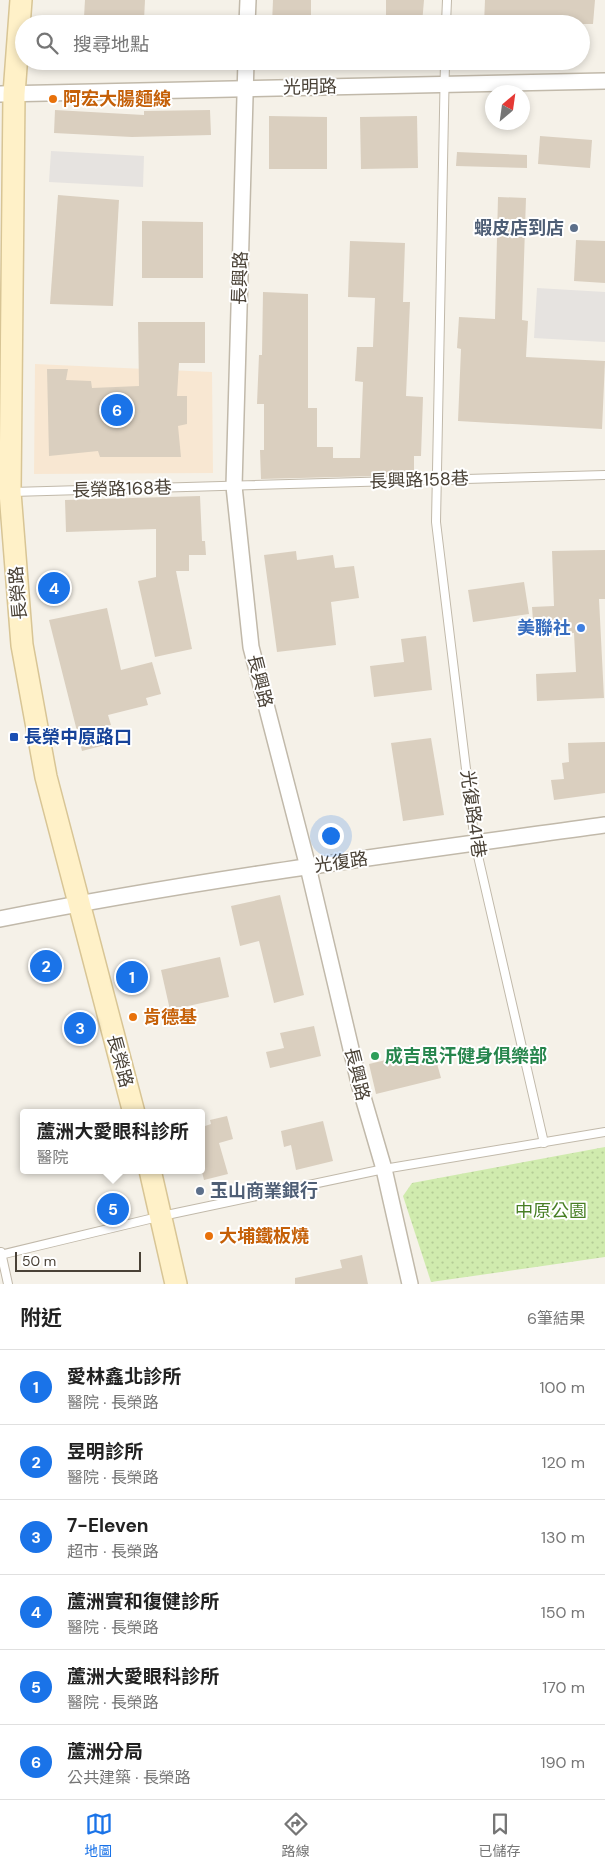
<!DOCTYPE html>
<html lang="zh-TW">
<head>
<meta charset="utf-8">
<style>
	body { margin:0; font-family:"DM Sans","Noto Sans TC",sans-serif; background:#f6f6f6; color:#222 }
	.compass { position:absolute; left:485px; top:85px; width:45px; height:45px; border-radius:50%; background:#fff; box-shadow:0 2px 8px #0003; rotate:29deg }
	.scale { position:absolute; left:15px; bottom:12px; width:126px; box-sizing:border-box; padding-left:5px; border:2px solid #494136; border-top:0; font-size:14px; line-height:18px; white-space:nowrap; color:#494136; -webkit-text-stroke:4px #fff; paint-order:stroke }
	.you { position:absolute; left:330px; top:835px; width:18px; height:18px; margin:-12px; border:4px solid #fff; border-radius:50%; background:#1a73e8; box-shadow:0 0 0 8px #1a73e833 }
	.badge { display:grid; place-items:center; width:32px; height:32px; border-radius:50%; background:#1a73e8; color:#fff; font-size:16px; font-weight:700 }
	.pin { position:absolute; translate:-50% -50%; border:2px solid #fff; box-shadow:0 1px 5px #0006 }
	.popup { position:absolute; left:20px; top:1109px; width:185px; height:65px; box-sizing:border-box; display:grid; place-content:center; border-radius:5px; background:#fff; filter:drop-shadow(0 1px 4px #0005); font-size:16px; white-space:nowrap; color:#767676 }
	.popup b { font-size:19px; color:#222 }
	.popup::after { content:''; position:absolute; left:50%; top:100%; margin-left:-10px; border:10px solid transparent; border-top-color:#fff }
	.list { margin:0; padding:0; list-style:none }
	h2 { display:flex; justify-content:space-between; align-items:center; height:65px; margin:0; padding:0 20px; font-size:21px }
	h2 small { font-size:16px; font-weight:400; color:#767676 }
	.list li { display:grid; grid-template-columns:32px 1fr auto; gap:15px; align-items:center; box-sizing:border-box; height:75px; padding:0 20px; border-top:1px solid #e0e0e0 }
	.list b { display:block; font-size:19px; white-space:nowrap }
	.list p { margin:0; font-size:16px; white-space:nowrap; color:#767676 }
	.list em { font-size:16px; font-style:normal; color:#767676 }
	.icon { flex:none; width:28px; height:28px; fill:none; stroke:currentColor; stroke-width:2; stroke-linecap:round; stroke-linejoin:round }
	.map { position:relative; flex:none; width:605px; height:1284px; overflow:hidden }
	.search { position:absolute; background:#fff; box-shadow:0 2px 8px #0003; left:15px; right:15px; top:15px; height:55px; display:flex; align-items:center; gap:12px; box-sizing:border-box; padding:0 18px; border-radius:28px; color:#767676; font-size:19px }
	.sheet { height:515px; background:#fff }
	nav { display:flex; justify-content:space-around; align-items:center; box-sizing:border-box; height:70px; border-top:1px solid #e0e0e0; background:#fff; font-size:14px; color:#767676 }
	nav a { display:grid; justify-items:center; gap:2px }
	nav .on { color:#1a73e8 }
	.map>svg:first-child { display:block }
	.commercial { fill:#f8e7d2 }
	.park { fill:url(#park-dots) }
	.parking { fill:#e6e3e0 }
	.building { fill:#dacfbf }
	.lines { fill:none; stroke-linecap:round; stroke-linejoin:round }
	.lane-casing { stroke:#c1b9aa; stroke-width:10 }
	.street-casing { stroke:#c1b9aa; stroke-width:18 }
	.secondary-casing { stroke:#d8c595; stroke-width:24 }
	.lane { stroke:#fff; stroke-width:8 }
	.street { stroke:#fff; stroke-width:15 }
	.secondary { stroke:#fff1c8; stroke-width:21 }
	.food-dot { fill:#e8710a; stroke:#fff; stroke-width:2 }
	.service-dot { fill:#5c6f8a; stroke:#fff; stroke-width:2 }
	.shop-dot { fill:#3f7fe0; stroke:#fff; stroke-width:2 }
	.transit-dot { fill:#1a4fb4; stroke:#fff; stroke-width:2 }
	.leisure-dot { fill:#2e9e5b; stroke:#fff; stroke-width:2 }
	.labels { text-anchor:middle; stroke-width:4; stroke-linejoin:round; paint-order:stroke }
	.street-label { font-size:18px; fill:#494136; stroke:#fff }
	.food-label { font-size:18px; font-weight:bold; fill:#c56008; stroke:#fff; text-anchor:start }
	.service-label { font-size:18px; font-weight:bold; fill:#4e5e75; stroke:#fff; text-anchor:end }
	.shop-label { font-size:18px; font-weight:bold; fill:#366cbe; stroke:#fff; text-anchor:end }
	.transit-label { font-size:18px; font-weight:bold; fill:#164399; stroke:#fff; text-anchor:start }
	.leisure-label { font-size:18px; font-weight:bold; fill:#27864d; stroke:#fff; text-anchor:start }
	.park-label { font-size:18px; fill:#487f25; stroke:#fff }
</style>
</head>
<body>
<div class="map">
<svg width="605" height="1284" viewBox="0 0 605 1284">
	<defs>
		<pattern id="park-dots" width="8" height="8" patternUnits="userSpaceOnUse" patternTransform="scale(1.25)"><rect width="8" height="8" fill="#d0ebae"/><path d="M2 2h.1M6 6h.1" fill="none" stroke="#b4cb96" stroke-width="1.8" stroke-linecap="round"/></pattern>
	</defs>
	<rect width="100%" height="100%" fill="#f5f1e8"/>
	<path class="commercial" d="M 35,364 L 212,372 L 213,473 L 34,474 Z"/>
	<path class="park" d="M 605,1147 L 605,1257 L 431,1282 L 403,1196 L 412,1183 Z"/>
	<g class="parking">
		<path d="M 51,151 L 144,156 L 143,187 L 49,182 Z"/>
		<path d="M 537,288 L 605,292 L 605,342 L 534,338 Z"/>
	</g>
	<g class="building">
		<path d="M 85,0 L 145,0 L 144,20 L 84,17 Z"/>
		<path d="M 273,0 L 311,0 L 311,24 L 272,24 Z"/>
		<path d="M 386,0 L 424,0 L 422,24 L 386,24 Z"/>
		<path d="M 485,0 L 595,0 L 593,24 L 484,24 Z"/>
		<path d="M 55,110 L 144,115 L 144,111 L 210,110 L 211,135 L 132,137 L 54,133 Z"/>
		<path d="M 269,116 L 327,117 L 327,169 L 269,169 Z"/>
		<path d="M 417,116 L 418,168 L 361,169 L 360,117 Z"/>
		<path d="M 540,136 L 592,140 L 590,168 L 538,164 Z"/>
		<path d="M 457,152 L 527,155 L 527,168 L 456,166 Z"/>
		<path d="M 58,195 L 119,200 L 113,306 L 50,304 Z"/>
		<path d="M 498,197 L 526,198 L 522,320 L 528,321 L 526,357 L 605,361 L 602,429 L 458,421 L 461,349 L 457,348 L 459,317 L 495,319 Z"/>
		<path d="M 142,221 L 203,222 L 203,278 L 142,278 Z"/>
		<path d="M 576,240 L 605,241 L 605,283 L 574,281 Z"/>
		<path d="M 350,241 L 405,243 L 403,302 L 410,302 L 406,396 L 423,397 L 421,456 L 414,456 L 414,475 L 261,479 L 260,450 L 264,450 L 264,404 L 257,404 L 259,355 L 262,355 L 263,292 L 308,294 L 308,408 L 317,408 L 317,447 L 333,447 L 333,458 L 360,458 L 363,382 L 355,381 L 357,347 L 373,347 L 375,298 L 348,297 Z"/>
		<path d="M 138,322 L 205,322 L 205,363 L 179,363 L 177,396 L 187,396 L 187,424 L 178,426 L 181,457 L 100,457 L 98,451 L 49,456 L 47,369 L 68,369 L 66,380 L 91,381 L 92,388 L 139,386 Z"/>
		<path d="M 200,496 L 202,541 L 205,541 L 206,555 L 189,555 L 189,571 L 176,571 L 192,649 L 155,657 L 138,581 L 156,577 L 156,529 L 66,532 L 65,500 Z"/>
		<path d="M 605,550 L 605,599 L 599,599 L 604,698 L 537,701 L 536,674 L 576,672 L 574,633 L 534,635 L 532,607 L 554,606 L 552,551 Z"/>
		<path d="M 296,551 L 297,560 L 333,555 L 335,568 L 354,566 L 359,598 L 331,602 L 336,645 L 277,652 L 264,555 Z"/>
		<path d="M 524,582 L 529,614 L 473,622 L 468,590 Z"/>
		<path d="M 107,608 L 121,670 L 152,662 L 161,694 L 146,698 L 148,705 L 108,715 L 111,725 L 104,726 L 109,744 L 82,751 L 49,620 Z"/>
		<path d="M 426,636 L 432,690 L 374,697 L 370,666 L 404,662 L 401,639 Z"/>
		<path d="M 431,738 L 444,815 L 403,821 L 391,743 Z"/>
		<path d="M 605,742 L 605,793 L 554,800 L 551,780 L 564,779 L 562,763 L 569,762 L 568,743 Z"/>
		<path d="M 280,895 L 304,995 L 274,1003 L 259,941 L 240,946 L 231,906 Z"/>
		<path d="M 220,957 L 229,997 L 170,1010 L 161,970 Z"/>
		<path d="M 314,1026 L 321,1056 L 270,1068 L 266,1052 L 284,1048 L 280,1033 Z"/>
		<path d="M 433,1049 L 441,1078 L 376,1094 L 369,1064 Z"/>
		<path d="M 227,1116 L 233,1139 L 219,1143 L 228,1174 L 204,1180 L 202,1172 L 202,1127 L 211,1124 L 210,1120 Z"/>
		<path d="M 323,1121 L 333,1161 L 296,1170 L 291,1145 L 284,1147 L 281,1131 Z"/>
		<path d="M 362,1255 L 368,1284 L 295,1284 L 295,1278 L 342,1268 L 340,1260 Z"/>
	</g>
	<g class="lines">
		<g class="lane-casing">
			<g id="lane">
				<path d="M 446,24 L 447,0"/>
				<path d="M 445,61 L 436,522 L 475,843 L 544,1143"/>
				<path d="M 12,492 L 605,475"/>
				<path d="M 1,1252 L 8,1284"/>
				<path d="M 0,1255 L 162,1216 L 384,1169 L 605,1132"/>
			</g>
		</g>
		<g class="street-casing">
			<g id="street">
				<path d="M 247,24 L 248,0"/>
				<path d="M 246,61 L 234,486 L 251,647 L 308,867 L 360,1087 L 384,1169 L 410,1284"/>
				<path d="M 0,94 L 605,81"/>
				<path d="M 0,919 C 200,879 403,853 605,825"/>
			</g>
		</g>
		<g class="secondary-casing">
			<g id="secondary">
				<path d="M 21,0 L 14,94 L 10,492 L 22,645 L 46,777 L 134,1113"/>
				<path d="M 150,1170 L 176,1284"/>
			</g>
		</g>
		<use href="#lane" class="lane"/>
		<use href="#street" class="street"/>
		<use href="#secondary" class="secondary"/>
	</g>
	<g class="food-dot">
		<circle cx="53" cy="99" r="5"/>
		<circle cx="133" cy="1017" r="5"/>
		<circle cx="209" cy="1236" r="5"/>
	</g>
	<g class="service-dot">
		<circle cx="574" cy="228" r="5"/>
		<circle cx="200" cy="1191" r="5"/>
	</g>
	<circle class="shop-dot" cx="581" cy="628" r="5"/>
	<rect class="transit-dot" x="9" y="732" width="10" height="10" rx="2.5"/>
	<circle class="leisure-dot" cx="375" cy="1056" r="5"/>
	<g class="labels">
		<g class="street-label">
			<text transform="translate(310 87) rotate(-1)" y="6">光明路</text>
			<text transform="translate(240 278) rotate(-88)" y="6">長興路</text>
			<text transform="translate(419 480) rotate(-2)" y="6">長興路158巷</text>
			<text transform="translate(122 489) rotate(-2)" y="6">長榮路168巷</text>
			<text transform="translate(18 593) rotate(-95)" y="6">長榮路</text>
			<text transform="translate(260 681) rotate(76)" y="6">長興路</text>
			<text transform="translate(473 814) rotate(82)" y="6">光復路41巷</text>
			<text transform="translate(341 862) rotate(-8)" y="6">光復路</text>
			<text transform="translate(120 1061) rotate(75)" y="6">長榮路</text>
			<text transform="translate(357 1074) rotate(76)" y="6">長興路</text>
		</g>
		<g class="food-label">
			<text x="63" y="105">阿宏大腸麵線</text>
			<text x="143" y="1023">肯德基</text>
			<text x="219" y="1242">大埔鐵板燒</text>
		</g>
		<g class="service-label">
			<text x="564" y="234">蝦皮店到店</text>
			<text x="210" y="1197" text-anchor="start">玉山商業銀行</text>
		</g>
		<g class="shop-label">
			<text x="571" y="634">美聯社</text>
		</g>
		<g class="transit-label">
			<text x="24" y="743">長榮中原路口</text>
		</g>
		<g class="leisure-label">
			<text x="385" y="1062">成吉思汗健身俱樂部</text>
		</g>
		<g class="park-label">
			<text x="551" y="1217">中原公園</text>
		</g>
	</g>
</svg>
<svg class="compass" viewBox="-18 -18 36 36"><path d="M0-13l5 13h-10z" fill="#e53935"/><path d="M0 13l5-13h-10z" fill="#767676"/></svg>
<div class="scale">50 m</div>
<div class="you"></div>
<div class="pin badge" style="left:132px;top:977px">1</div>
<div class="pin badge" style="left:46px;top:966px">2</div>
<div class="pin badge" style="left:80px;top:1028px">3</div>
<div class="pin badge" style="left:54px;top:588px">4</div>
<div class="pin badge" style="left:113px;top:1209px">5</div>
<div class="popup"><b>蘆洲大愛眼科診所</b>醫院</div>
<div class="pin badge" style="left:117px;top:410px">6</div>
<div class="search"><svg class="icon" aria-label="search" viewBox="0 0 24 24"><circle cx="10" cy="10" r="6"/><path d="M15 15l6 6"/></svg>搜尋地點</div>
</div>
<section class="sheet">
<h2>附近<small>6筆結果</small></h2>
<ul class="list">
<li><span class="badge">1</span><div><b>愛林鑫北診所</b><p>醫院 · 長榮路</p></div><em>100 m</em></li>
<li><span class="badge">2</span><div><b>昱明診所</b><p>醫院 · 長榮路</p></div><em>120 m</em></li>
<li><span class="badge">3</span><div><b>7-Eleven</b><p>超市 · 長榮路</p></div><em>130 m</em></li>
<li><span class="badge">4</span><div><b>蘆洲實和復健診所</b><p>醫院 · 長榮路</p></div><em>150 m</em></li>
<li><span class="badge">5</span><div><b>蘆洲大愛眼科診所</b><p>醫院 · 長榮路</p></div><em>170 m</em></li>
<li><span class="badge">6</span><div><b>蘆洲分局</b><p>公共建築 · 長榮路</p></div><em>190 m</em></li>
</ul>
</section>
<nav>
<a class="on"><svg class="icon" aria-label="map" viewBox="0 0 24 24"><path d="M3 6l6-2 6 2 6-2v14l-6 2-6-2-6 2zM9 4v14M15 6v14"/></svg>地圖</a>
<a><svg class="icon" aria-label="directions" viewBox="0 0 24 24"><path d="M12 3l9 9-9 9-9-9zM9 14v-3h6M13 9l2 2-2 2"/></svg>路線</a>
<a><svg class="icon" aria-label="saved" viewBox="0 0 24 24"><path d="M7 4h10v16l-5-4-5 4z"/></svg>已儲存</a>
</nav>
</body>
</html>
